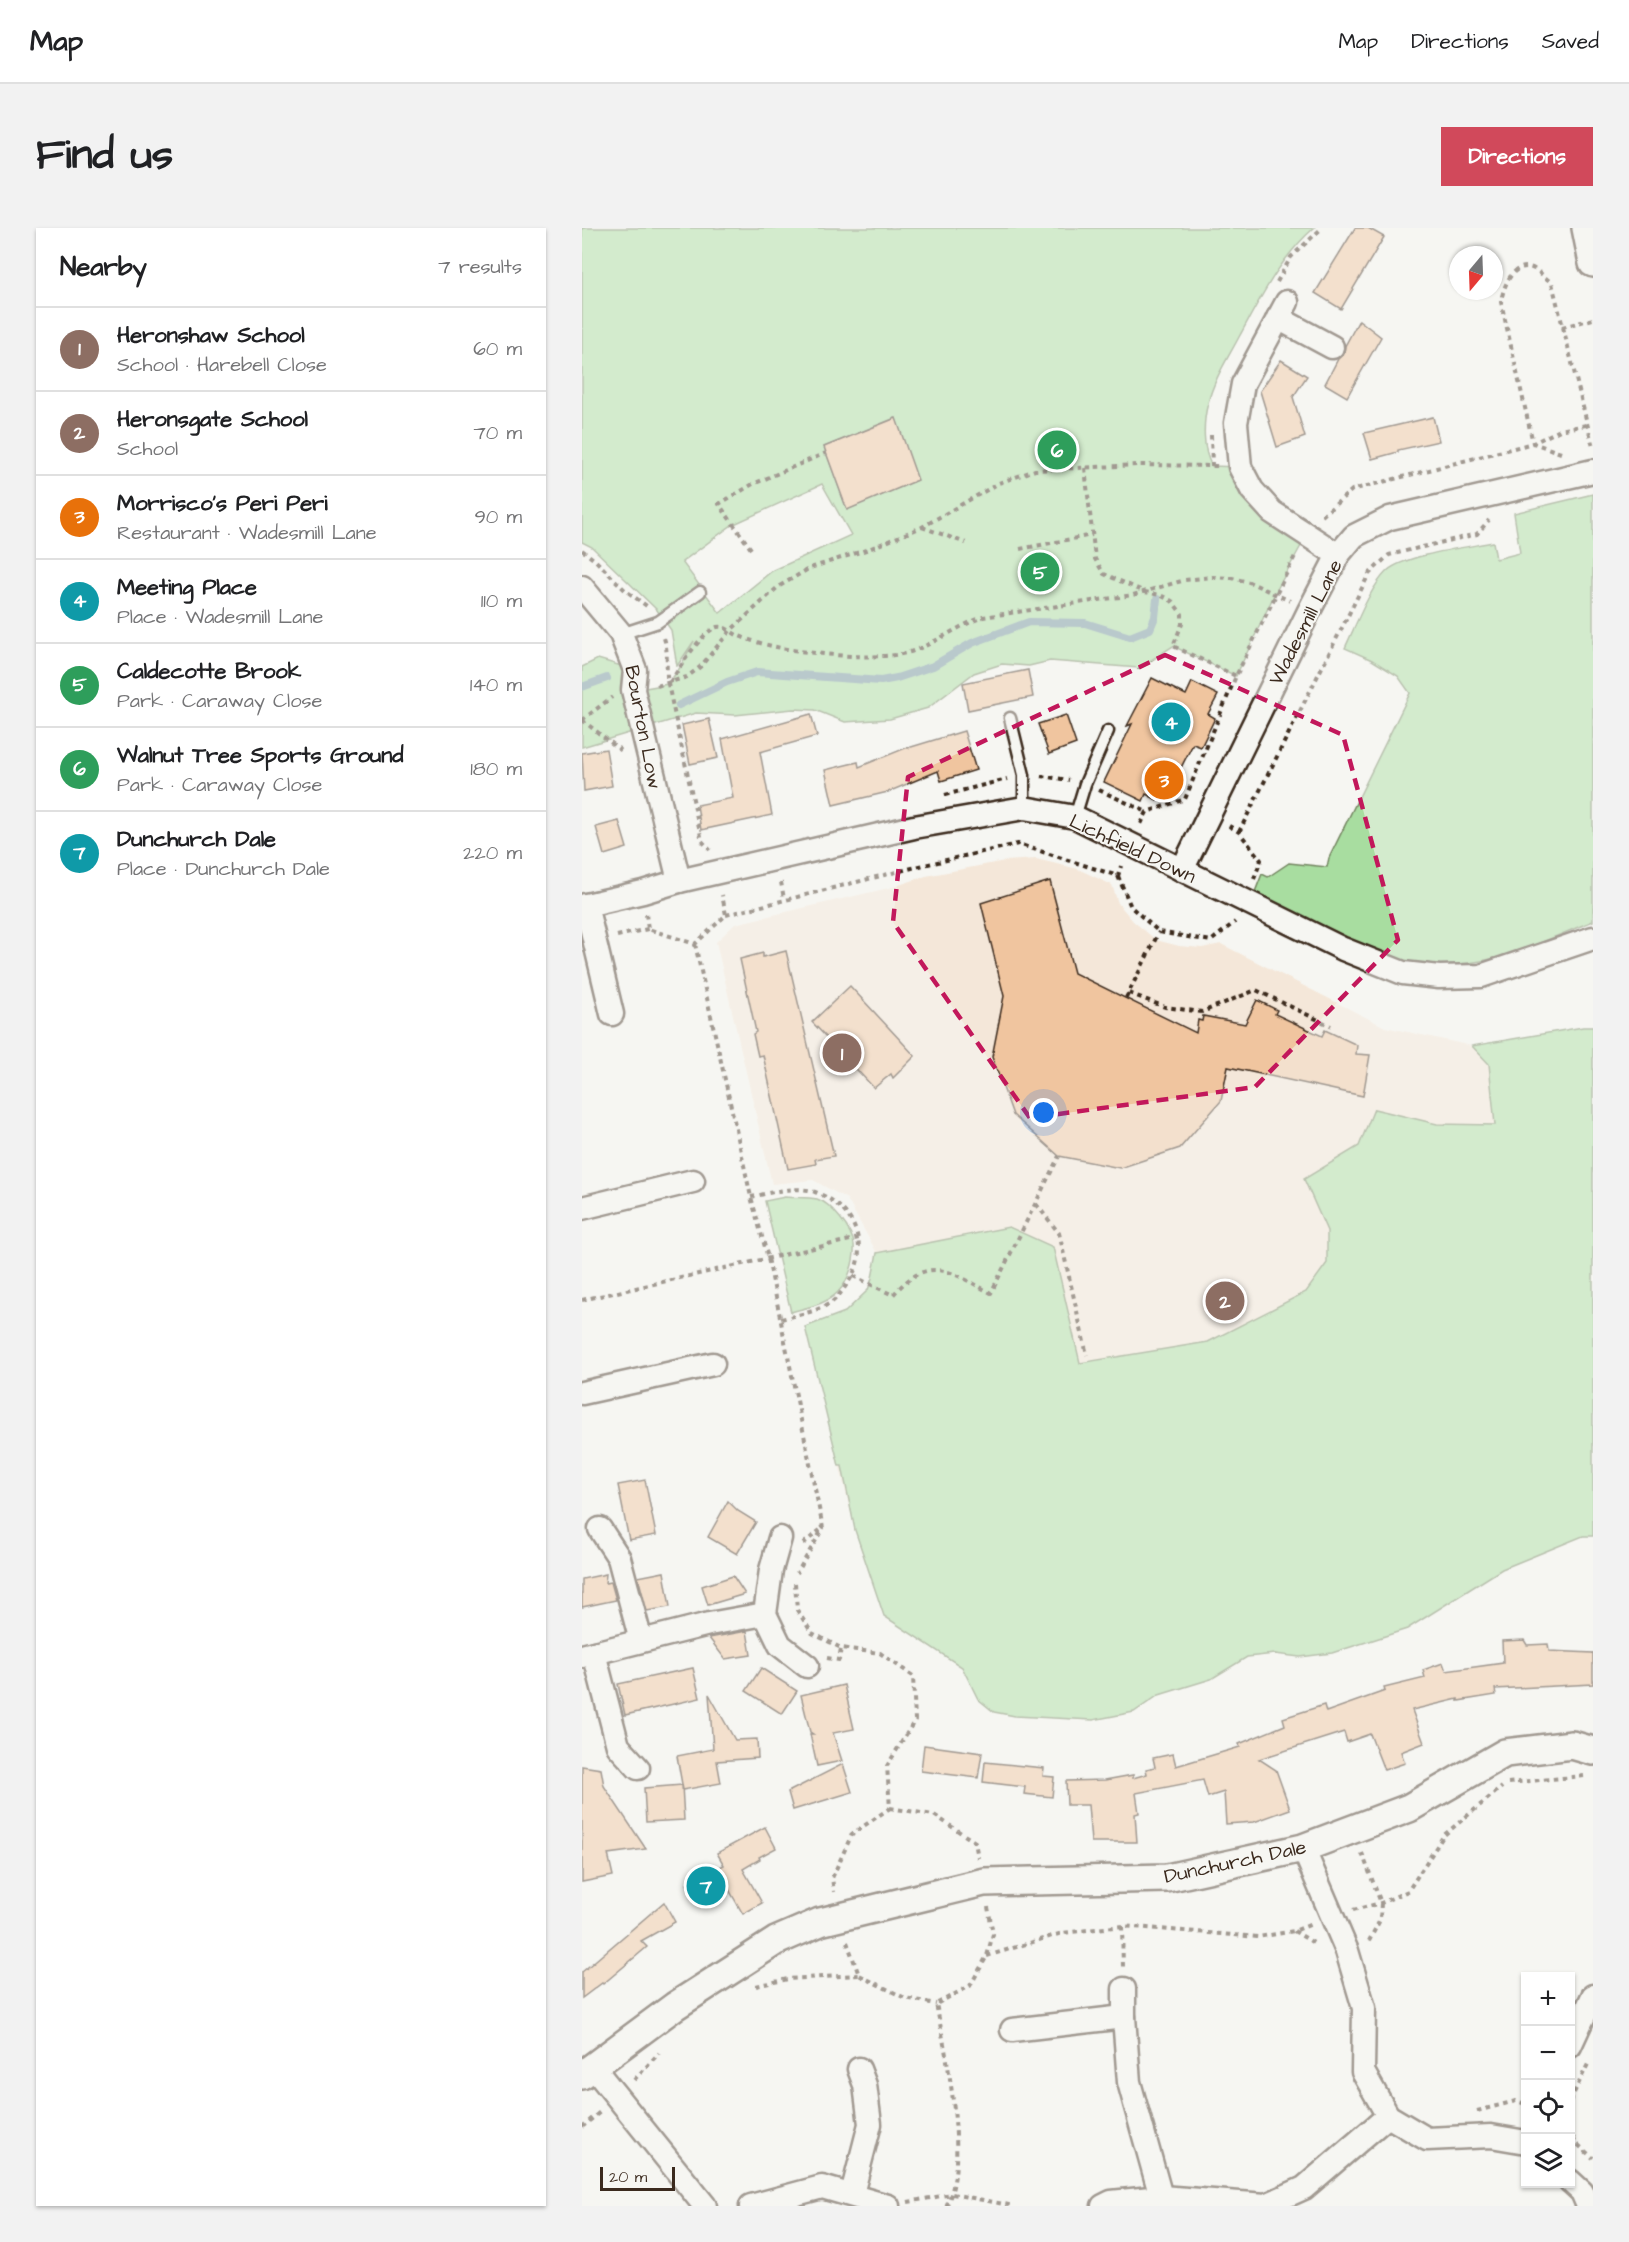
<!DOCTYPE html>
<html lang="en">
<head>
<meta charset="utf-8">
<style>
	body { margin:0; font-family:"Architects Daughter",sans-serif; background:#f2f2f2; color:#202124 }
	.controls { position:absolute; right:18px; bottom:18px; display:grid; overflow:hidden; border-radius:0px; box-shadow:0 2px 4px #0004 }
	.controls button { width:54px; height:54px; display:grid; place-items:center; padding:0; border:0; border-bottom:2px solid #e0e0e0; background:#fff; color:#202124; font:30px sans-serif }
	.compass { position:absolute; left:867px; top:18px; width:54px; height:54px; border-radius:50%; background:#fff; box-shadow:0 2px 4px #0004; rotate:199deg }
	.scale { position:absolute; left:18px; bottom:15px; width:75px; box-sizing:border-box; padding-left:6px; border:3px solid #3b2a1e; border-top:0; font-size:16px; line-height:21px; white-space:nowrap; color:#3b2a1e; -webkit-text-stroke:4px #f6f6f2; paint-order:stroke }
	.you { position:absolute; left:462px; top:885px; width:21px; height:21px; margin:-15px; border:4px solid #fff; border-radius:50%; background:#1a73e8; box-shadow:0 0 0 9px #1a73e833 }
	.badge { display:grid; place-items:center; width:39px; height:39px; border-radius:50%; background:#d1495b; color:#fff; font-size:20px; font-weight:700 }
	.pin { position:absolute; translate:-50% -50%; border:3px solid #fff; box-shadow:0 2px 6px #0006 }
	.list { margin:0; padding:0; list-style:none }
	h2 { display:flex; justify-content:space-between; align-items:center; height:78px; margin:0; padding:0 24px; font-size:26px }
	h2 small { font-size:20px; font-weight:400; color:#757577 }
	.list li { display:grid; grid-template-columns:39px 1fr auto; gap:18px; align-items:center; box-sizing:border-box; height:84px; padding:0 24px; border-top:2px solid #e0e0e0 }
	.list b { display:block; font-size:22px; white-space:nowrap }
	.list p { margin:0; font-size:20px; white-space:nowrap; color:#757577 }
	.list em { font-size:20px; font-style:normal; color:#757577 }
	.icon { flex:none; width:33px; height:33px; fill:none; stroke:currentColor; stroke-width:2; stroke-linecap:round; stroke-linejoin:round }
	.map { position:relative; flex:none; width:1011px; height:1978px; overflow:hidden; border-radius:0px }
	header { display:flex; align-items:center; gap:36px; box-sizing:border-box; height:84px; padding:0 30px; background:#fff; border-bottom:2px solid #e0e0e0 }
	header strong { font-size:28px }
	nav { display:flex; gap:33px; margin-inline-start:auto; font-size:21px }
	.intro { display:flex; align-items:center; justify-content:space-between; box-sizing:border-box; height:144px; padding:0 36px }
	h1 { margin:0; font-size:42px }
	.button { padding:15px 27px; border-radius:0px; background:#d1495b; color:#fff; font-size:21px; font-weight:700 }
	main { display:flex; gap:36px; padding:0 36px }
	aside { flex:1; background:#fff; border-radius:0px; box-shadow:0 2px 4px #0004 }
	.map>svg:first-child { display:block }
	.built { fill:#f4e7d9 }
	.green { fill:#a8dda0; stroke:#72845f; stroke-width:1.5; fill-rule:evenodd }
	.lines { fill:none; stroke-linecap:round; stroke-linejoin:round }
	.stream { stroke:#6f929e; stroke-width:8 }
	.building { fill:#f0c59f; stroke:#3b2a1e; stroke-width:1.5 }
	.service-casing { stroke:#3b2a1e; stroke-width:15 }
	.minor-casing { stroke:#3b2a1e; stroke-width:27 }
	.tertiary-casing { stroke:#3b2a1e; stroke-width:32 }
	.path { stroke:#3b2a1e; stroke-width:4; stroke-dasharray:4.5 4.5; stroke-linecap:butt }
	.service { stroke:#f6f6f2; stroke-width:10 }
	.minor { stroke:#f6f6f2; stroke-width:22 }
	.tertiary { stroke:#f6f6f2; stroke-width:27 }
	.marked { fill:none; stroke:#c2185b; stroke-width:4.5; stroke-dasharray:12 8; stroke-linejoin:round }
	.labels { text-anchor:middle; stroke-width:4.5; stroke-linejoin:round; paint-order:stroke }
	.street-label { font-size:20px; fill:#3b2a1e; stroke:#f6f6f2 }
</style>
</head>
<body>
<header>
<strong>Map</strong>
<nav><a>Map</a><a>Directions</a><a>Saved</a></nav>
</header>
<div class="intro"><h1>Find us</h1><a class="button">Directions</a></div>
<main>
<aside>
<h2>Nearby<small>7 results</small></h2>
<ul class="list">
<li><span class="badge" style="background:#8d6e63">1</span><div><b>Heronshaw School</b><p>School · Harebell Close</p></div><em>60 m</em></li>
<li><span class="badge" style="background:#8d6e63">2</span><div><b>Heronsgate School</b><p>School</p></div><em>70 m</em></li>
<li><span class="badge" style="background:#e8710a">3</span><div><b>Morrisco's Peri Peri</b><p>Restaurant · Wadesmill Lane</p></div><em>90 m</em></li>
<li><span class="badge" style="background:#0f9aa8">4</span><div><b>Meeting Place</b><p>Place · Wadesmill Lane</p></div><em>110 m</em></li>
<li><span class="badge" style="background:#2e9e5b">5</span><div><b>Caldecotte Brook</b><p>Park · Caraway Close</p></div><em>140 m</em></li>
<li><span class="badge" style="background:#2e9e5b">6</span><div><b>Walnut Tree Sports Ground</b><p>Park · Caraway Close</p></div><em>180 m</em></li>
<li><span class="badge" style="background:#0f9aa8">7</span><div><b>Dunchurch Dale</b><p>Place · Dunchurch Dale</p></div><em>220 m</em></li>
</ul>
</aside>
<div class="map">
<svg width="1011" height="1978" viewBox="0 0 1011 1978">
	<rect width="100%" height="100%" fill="#f6f6f2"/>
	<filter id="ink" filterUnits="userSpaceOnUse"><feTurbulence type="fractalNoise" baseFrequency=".0167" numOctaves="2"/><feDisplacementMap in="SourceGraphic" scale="12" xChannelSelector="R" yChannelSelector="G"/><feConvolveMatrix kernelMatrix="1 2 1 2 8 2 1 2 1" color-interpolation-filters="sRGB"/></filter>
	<g filter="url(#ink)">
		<path class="built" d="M 454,631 L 496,641 L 530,657 L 536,675 L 551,693 L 574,712 L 597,718 L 620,720 L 639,716 L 803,799 L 890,818 L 1011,799 L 1011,1308 L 1001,1308 L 920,1341 L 825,1401 L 750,1425 L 718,1429 L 693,1426 L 665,1429 L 629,1451 L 577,1467 L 552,1484 L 511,1492 L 433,1488 L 412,1484 L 396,1471 L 380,1439 L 302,1388 L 273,1302 L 223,1099 L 263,1084 L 286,1062 L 290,1050 L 295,1025 L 265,971 L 231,952 L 190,956 L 134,714 L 153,696 L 311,659 L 344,648 L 423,633 Z"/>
		<g class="green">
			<path d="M 0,0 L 732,0 C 698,30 679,69 657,109 C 646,130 632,151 626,175 C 621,193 620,222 630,238 L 658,239 L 725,307 L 693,365 L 654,448 L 591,418 L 557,440 L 468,433 L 447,438 L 420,436 L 392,445 L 346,480 L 308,491 L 263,494 L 233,482 L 211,481 L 153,487 L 114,485 L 0,519 L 0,439 L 16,431 L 53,442 L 52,462 L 86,456 L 97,441 L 112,413 L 95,438 L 89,402 L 75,382 L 10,319 L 0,314 ZM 313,190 L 335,252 L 265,281 L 242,219 ZM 240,256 L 269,307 L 190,343 L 138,385 L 100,334 L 150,297 Z"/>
			<path d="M 1011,266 L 1011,693 C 976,707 936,727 899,733 C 875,737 846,739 822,733 C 771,720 720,688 673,664 L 680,646 L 686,649 L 707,635 L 745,639 L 747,630 L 828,465 L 816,448 L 790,432 L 763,420 C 774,397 787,361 805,343 C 823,327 886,319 911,314 L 914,331 L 938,325 L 932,285 Z"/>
			<path d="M 1001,799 L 1011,799 L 1011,1308 L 1001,1308 L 920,1341 L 825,1401 L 750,1425 L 718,1429 L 693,1426 L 665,1429 L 629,1451 L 577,1467 L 552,1484 L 511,1492 L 433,1488 L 412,1484 L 396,1471 L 380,1439 L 302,1388 L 273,1302 L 260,1238 L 257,1238 L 223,1099 L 263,1084 L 286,1062 L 290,1050 L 295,1025 L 427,999 L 471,1019 L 498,1135 L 626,1114 L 724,1064 L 745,1035 L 745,1003 L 722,951 L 777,918 L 792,881 L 855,896 L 913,897 L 907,836 L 890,818 Z"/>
			<path d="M 203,969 C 213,970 225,969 235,971 C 249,975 271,1003 272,1017 C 273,1032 267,1053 256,1064 C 243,1077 226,1079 209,1084 L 183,973 Z"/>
		</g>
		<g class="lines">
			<g class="stream">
				<path d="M 0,459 L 25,450"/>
				<path d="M 97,477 L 145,454 L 175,444 L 299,453 L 315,450 L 351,438 L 390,415 L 447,394 L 503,395 L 548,409 L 568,401 L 573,389 L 575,371"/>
			</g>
		</g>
		<g class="building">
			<path d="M 773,0 L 786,0 L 802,9 L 759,81 L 733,65 Z"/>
			<path d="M 777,92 L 799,109 L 765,169 L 743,156 L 756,131 L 762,125 L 763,118 Z"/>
			<path d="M 699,132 L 725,148 L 711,169 L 723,209 L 695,219 L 678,163 Z"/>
			<path d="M 851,189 L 857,213 L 816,222 L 816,224 L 790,231 L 782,205 Z"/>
			<path d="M 314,190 L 336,252 L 265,282 L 242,219 Z"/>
			<path d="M 446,442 L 451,469 L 386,482 L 381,455 Z"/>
			<path d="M 570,450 L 604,467 L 610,454 L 636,467 L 626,486 L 633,490 L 619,519 L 611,516 L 586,565 L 580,563 L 575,572 L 564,566 L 561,573 L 522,554 L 550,496 L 545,498 Z"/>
			<path d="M 229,486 L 235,508 L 178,524 L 190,587 L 119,602 L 115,577 L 151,570 L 140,511 Z"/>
			<path d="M 484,487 L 494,516 L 467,526 L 456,496 Z"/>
			<path d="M 127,491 L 136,530 L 108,536 L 100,497 Z"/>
			<path d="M 382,503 L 394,542 L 359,553 L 356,543 L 306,564 L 251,577 L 243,542 L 276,534 L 277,539 L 326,519 L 326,520 Z"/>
			<path d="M 24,521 L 30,558 L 2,563 L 0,525 Z"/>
			<path d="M 37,593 L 45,620 L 22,627 L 14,599 Z"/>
			<path d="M 468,653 L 492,745 L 614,805 L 616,792 L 620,793 L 621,788 L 663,796 L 675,772 L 695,782 L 693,786 L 740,808 L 743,802 L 775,817 L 774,826 L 788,827 L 781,868 L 646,839 L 639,873 L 598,920 L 538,940 L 477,928 L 431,887 L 410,829 L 422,768 L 399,675 Z"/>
			<path d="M 204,723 L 252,928 L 233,931 L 234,936 L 206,941 L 181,827 L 176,828 L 171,806 L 174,804 L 158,731 L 181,725 L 181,729 Z"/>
			<path d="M 268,758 L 333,828 L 311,850 L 309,846 L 292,860 L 230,794 Z"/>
			<path d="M 63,1252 L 74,1307 L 47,1312 L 36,1257 Z"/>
			<path d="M 146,1273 L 156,1283 L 174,1294 L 155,1326 L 126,1309 Z"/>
			<path d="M 82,1344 L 88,1379 L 65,1383 L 56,1349 Z"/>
			<path d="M 24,1346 L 23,1355 L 29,1354 L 34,1372 L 0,1379 L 0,1351 Z"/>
			<path d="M 151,1348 L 163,1366 L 126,1377 L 120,1358 Z"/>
			<path d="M 165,1403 L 169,1427 L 143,1431 L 127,1410 Z"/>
			<path d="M 942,1412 L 945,1417 L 966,1416 L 967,1423 L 1011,1425 L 1011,1456 L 913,1461 L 914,1467 L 876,1473 L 876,1471 L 830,1482 L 842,1515 L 819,1524 L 823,1535 L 802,1542 L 788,1506 L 765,1514 L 762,1504 L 677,1531 L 694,1542 L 708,1581 L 672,1594 L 644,1596 L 642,1564 L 626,1569 L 621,1552 L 554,1565 L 557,1585 L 553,1586 L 555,1614 L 509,1614 L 506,1577 L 485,1577 L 484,1553 L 523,1552 L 551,1547 L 551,1550 L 565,1546 L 564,1541 L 573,1539 L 571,1530 L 591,1526 L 594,1538 L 658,1519 L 657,1516 L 703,1497 L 701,1490 L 742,1477 L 744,1484 L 803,1463 L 802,1460 L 843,1450 L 841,1442 L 861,1435 L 864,1443 L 921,1435 L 920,1413 Z"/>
			<path d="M 111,1440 L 118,1470 L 43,1487 L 36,1456 Z"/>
			<path d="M 179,1440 L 215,1463 L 200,1486 L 164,1463 Z"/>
			<path d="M 262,1457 L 272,1501 L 251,1505 L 260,1533 L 235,1538 L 228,1506 L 231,1506 L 228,1504 L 219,1467 Z"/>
			<path d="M 127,1466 L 153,1512 L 175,1511 L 176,1530 L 135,1533 L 139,1555 L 101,1562 L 95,1528 L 131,1521 Z"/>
			<path d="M 342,1517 L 400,1525 L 396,1550 L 339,1543 Z"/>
			<path d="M 403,1534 L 462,1540 L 461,1548 L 472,1549 L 470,1569 L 442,1566 L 443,1559 L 401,1554 Z"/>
			<path d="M 261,1536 L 270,1564 L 211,1582 L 206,1564 Z"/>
			<path d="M 0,1538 L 19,1541 L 22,1558 L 64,1621 L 26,1626 L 31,1648 L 0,1654 Z"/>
			<path d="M 100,1557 L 102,1592 L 64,1594 L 62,1560 Z"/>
			<path d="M 183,1599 L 194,1620 L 177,1629 L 178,1631 L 161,1641 L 180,1675 L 161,1686 L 146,1660 L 115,1675 L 105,1656 L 142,1637 L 135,1625 Z"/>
			<path d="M 82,1674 L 93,1694 L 59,1713 L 65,1719 L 21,1756 L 20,1755 L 0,1770 L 0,1744 Z"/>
		</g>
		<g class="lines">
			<g class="service-casing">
				<g id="service">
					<path d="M 39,406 L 76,394 L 118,364"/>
					<path d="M 428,490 L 442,547 L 442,580"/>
					<path d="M 493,589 L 503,556 L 526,503"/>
				</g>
			</g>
			<g class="minor-casing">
				<g id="minor">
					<path d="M 705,74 L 661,156 L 654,195 L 658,239 L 670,262 L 690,284 L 756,327"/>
					<path d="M 696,90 L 750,119"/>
					<path d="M 0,359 L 39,406 L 53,442 L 51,462 L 97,653"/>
					<path d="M 600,642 L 727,383 L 756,327 L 772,308 L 808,290 L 1011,243"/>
					<path d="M 4,677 L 30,786"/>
					<path d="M 0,678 L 61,664 L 97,653 L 332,599 L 442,580 L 493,589 L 761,721 L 821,745 L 857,749 L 899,748 L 1011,710"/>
					<path d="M 0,980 L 111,953"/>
					<path d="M 0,1165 L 131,1136"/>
					<path d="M 18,1301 L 37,1330 L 59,1413"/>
					<path d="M 198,1310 L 189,1342 L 183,1386 L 198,1417 L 225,1438"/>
					<path d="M 12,1425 L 36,1518 L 56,1540"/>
					<path d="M 0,1428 L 127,1396 L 183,1386"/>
					<path d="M 721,1620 L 765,1723 L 782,1780 L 781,1844 L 806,1888 L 845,1911 L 909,1908 L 944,1914"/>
					<path d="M 542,1761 L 542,1789 L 547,1854 L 579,1969"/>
					<path d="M 430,1802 L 542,1789"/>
					<path d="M 988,1818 L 1011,1768"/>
					<path d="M 11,1839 L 123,1978"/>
					<path d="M 988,1953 L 1000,1964 L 1006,1978"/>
					<path d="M 270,1966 L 288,1896 L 283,1857 L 277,1841"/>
					<path d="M 169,1978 L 240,1959 L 306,1978"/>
					<path d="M 521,1978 L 529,1974 L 579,1969 L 684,1977 L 722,1960 L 806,1888"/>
				</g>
			</g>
			<g class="tertiary-casing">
				<g id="tertiary">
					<path d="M 1004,0 L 1011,35"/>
					<path d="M 0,1847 L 93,1778 L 194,1713 L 238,1694 L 402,1654 L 585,1650 L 721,1620 L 827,1580 L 923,1525 L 990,1517 L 1011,1523"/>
				</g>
			</g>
			<g class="path">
				<path d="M 695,54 L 709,29 L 740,0"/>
				<path d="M 980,99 L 1011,91"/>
				<path d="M 1004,197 L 978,202 L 951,215 L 919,74 C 921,61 928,38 946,39 C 955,40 963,50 970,55 L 1011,219"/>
				<path d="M 629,207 L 630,238"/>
				<path d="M 503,240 L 513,331 L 522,346 L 563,364 L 578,367 L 590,373 L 600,386 L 600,396 L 591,418 L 654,448"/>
				<path d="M 740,288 L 770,262 L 951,215 L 979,225"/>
				<path d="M 340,299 L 384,315"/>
				<path d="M 169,321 L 137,276 L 171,256 L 244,225"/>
				<path d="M 438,321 L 510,307"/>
				<path d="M 0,322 L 14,333 L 43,362 L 66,379"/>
				<path d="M 82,410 C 87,425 83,440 86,456 L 120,613 L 128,622"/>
				<path d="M 88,454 C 98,440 119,404 135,399 C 142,397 149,404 155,407 C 168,413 185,417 199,420 C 232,426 300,434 331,423 C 355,414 376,398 401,389 L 551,367 L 603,352 L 630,349 L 650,350 L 667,354 L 708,373"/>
				<path d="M 75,458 L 105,449 L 118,439 L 148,403 L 196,359 L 228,340 L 287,321 L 340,299 L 417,255 L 453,242 L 556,237 L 636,238"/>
				<path d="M 0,492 L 30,469"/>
				<path d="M 0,492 L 41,524"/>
				<path d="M 459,548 L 487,552"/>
				<path d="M 517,562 L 565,584"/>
				<path d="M 363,567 L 425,551"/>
				<path d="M 559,596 L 565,584 L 603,571 L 654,448 L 714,326"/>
				<path d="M 647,598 L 657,604 L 679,632 L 672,651"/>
				<path d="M 657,604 L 787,346 L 807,327 L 895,306 L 907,292"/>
				<path d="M 536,648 L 549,679 L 577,704 L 629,713 L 653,694"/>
				<path d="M 199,654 L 202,671"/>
				<path d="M 64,686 L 66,701 L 113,716 L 144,687 L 140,667"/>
				<path d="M 144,687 L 342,637 L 436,616 L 536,648 L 539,638"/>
				<path d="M 35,708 L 66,701"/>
				<path d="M 113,716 L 169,969 L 186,1030 L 241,1300 L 215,1345"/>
				<path d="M 547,765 L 583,779 L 620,784 L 674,762 L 749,798"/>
				<path d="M 544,770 L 577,704"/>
				<path d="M 169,969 C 188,965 213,957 233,964 C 272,978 291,1020 265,1056 C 261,1062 254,1072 247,1076 C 233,1084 215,1087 199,1091"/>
				<path d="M 454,976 L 477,1005 L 505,1127"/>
				<path d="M 271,1048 L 311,1067 C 347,1025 369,1044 409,1065 L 477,928"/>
				<path d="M 0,1072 L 277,1010"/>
				<path d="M 221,1316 L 238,1302"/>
				<path d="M 213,1355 L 215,1382 L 230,1405 L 259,1420 L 298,1425 L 331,1448 L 333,1492 L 305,1538 L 308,1580 L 270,1606 L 250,1650 L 252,1664"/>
				<path d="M 245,1430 L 257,1432 L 259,1420"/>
				<path d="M 926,1555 L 1002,1548"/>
				<path d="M 308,1580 L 352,1587 L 393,1614 L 396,1630"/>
				<path d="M 780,1625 L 799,1675 L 798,1692 L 787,1713"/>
				<path d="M 771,1682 L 799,1675 L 826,1663 L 862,1607 L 920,1559"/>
				<path d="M 540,1698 L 541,1739"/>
				<path d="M 712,1703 L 735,1717"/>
				<path d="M 265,1714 L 277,1747 L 323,1770 L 354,1776"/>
				<path d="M 405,1728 L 480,1705 L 540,1698 L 676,1709 L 712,1703 L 730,1696"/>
				<path d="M 174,1758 L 206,1751 L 277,1747"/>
				<path d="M 52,1852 L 77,1825"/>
				<path d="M 988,1873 L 1007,1834"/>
				<path d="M 895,1883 L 934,1873 L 944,1876"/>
				<path d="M 0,1899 L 18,1884"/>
				<path d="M 988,1901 L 993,1914 L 1011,1930"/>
				<path d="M 326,1974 L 370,1966 L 432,1978"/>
				<path d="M 364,1978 C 388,1935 364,1825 354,1776 L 388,1758 L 405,1728 L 411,1706 L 406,1679"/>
			</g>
			<use href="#service" class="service"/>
			<use href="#minor" class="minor"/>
			<use href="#tertiary" class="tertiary"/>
		</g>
	</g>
	<path d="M0 0H1011V1978H0ZM 583,427 L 761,507 L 816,712 L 673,859 L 448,890 L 311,694 L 326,549 Z" fill="#f6f6f2" fill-opacity=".55" fill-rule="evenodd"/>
	<path class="marked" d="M 583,427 L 761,507 L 816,712 L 673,859 L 448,890 L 311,694 L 326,549 Z"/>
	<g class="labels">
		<g class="street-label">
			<text transform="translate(723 394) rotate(-63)" y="7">Wadesmill Lane</text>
			<text transform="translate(62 499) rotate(79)" y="7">Bourton Low</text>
			<text transform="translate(551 620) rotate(25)" y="7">Lichfield Down</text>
			<text transform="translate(653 1633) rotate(-12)" y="7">Dunchurch Dale</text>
		</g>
	</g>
</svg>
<div class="controls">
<button>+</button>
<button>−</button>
<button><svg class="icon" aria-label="locate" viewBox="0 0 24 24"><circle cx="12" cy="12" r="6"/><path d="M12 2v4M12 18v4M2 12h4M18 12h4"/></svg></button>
<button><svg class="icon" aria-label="layers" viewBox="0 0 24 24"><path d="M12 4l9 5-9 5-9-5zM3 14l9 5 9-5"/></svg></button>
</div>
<svg class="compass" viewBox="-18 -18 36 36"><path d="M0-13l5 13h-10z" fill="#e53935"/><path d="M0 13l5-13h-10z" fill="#757577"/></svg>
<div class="scale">20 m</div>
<div class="you"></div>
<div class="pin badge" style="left:260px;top:825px;background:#8d6e63">1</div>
<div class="pin badge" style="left:643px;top:1073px;background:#8d6e63">2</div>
<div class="pin badge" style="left:582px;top:552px;background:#e8710a">3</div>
<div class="pin badge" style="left:589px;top:494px;background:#0f9aa8">4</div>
<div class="pin badge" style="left:458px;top:344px;background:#2e9e5b">5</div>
<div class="pin badge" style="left:475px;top:222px;background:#2e9e5b">6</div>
<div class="pin badge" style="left:124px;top:1658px;background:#0f9aa8">7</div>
</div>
</main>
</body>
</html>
